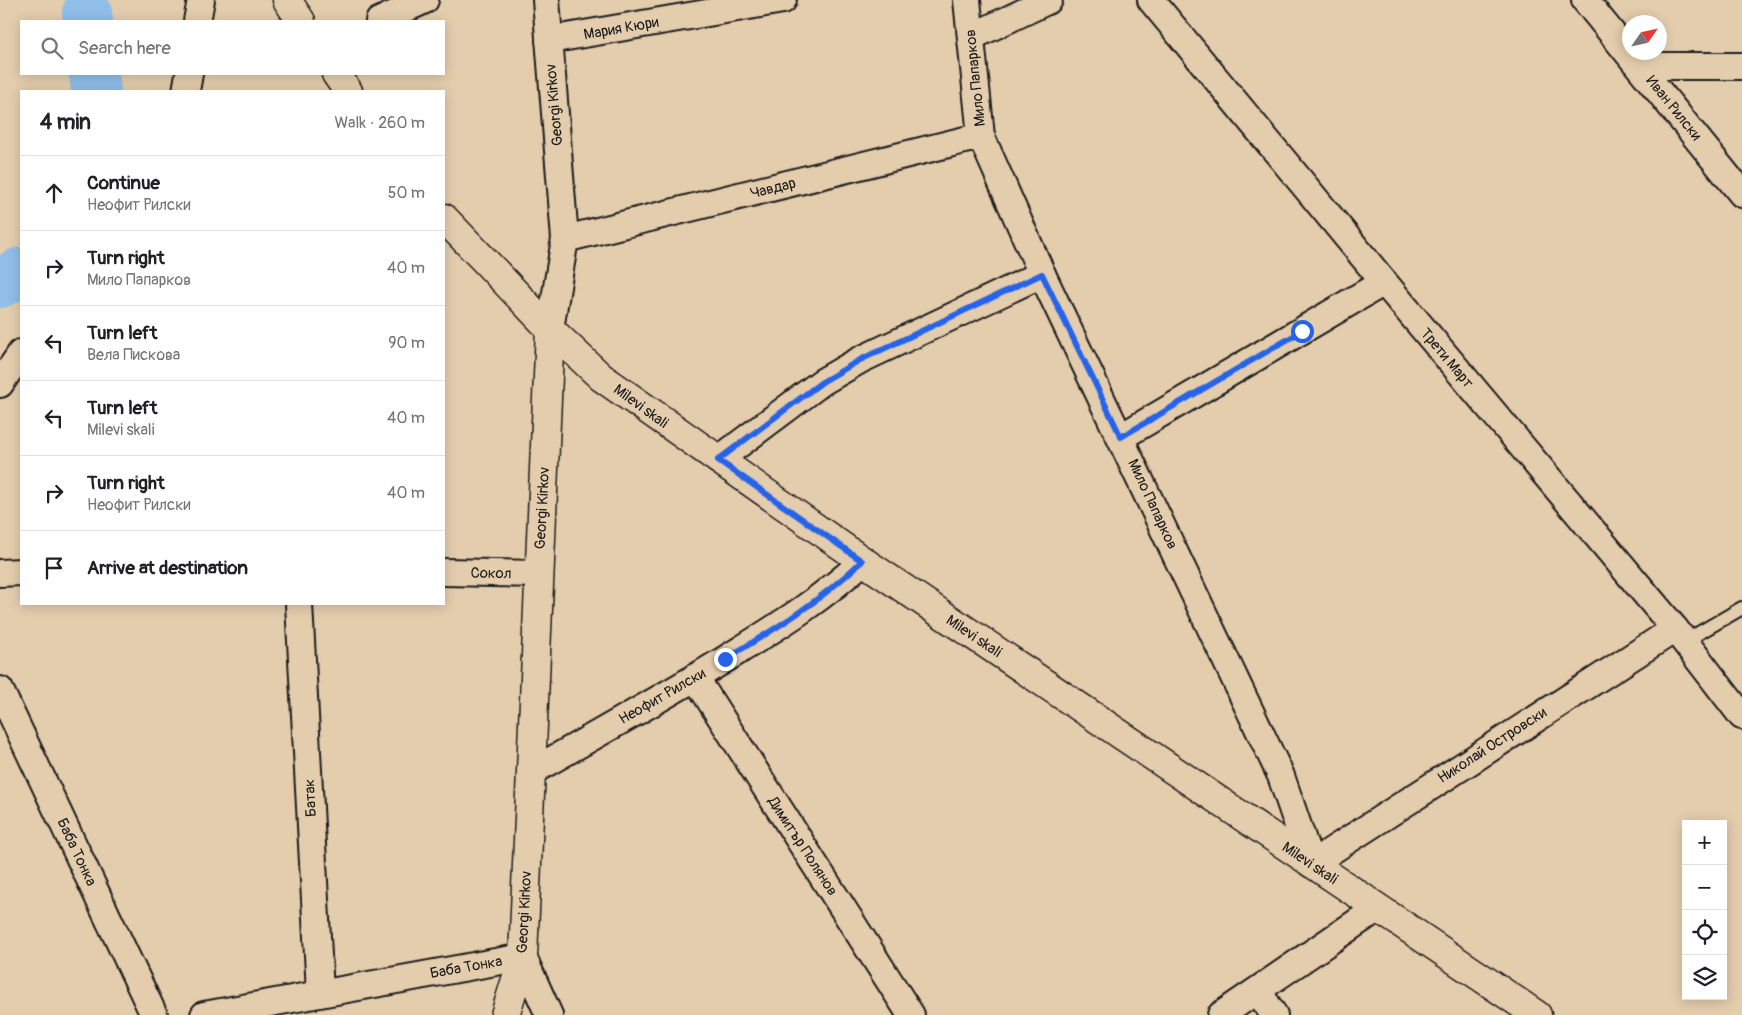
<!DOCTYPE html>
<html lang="en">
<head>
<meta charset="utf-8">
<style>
	body { margin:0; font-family:Pangolin,sans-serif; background:#f6f6f6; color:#202124 }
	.controls { position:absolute; right:15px; bottom:15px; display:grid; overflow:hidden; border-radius:0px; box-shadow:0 2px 12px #0003 }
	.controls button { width:45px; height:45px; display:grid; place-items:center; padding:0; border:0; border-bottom:1px solid #e0e0e0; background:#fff; color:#202124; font:25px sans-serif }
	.compass { position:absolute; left:1622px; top:15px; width:45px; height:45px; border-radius:50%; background:#fff; box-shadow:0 2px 12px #0003; rotate:56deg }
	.stop { position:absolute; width:15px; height:15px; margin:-11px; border:4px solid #2563eb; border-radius:50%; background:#fff }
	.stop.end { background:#2563eb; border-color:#fff; box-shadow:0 1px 5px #0008 }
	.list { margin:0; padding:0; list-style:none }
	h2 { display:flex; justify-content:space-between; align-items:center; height:65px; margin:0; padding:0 20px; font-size:21px }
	h2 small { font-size:16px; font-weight:400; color:#757577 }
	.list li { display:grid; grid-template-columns:32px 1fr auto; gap:15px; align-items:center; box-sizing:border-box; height:75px; padding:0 20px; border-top:1px solid #e0e0e0 }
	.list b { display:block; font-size:19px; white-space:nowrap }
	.list p { margin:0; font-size:16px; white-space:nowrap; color:#757577 }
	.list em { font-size:16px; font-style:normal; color:#757577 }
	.icon { flex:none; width:28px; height:28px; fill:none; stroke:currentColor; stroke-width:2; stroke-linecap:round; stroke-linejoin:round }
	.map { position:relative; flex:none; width:1742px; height:1015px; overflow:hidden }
	.search { position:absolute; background:#fff; box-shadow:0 2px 12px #0003; left:20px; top:20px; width:425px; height:55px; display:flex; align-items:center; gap:12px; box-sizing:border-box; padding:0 18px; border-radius:0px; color:#757577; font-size:19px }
	.panel { position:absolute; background:#fff; box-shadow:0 2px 12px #0003; left:20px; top:90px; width:425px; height:515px; border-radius:0px }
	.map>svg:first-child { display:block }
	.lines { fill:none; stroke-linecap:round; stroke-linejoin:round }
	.river { stroke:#8fbee9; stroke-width:50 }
	.service-casing { stroke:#1c1c1c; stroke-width:16 }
	.minor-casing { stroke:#1c1c1c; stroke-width:30 }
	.tertiary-casing { stroke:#1c1c1c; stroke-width:31 }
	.service { stroke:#e4cdad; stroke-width:12 }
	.minor { stroke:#e4cdad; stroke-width:26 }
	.tertiary { stroke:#e4cdad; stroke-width:28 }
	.route { stroke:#2563eb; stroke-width:6 }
	.labels { text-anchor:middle; stroke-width:5; stroke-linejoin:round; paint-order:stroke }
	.street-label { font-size:15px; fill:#1c1c1c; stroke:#e4cdad }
</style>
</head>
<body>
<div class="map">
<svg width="1742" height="1015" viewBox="0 0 1742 1015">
	<rect width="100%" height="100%" fill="#e4cdad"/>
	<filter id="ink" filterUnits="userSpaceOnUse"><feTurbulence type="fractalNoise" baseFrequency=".02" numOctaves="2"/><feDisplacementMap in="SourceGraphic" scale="10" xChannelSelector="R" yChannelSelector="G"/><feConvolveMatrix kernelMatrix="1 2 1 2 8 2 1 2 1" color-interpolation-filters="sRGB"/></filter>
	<g filter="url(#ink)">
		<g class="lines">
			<g class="river">
				<path d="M 87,13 L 88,21"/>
				<path d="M 94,74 L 96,91"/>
				<path d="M 0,283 L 21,272"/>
			</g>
			<g class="service-casing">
				<path id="service" d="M 1685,641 L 1742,608"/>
			</g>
			<g class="minor-casing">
				<g id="minor">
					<path d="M 546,0 L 565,239 L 550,329"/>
					<path d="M 967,0 L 981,136 L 1042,274 L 1281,776 L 1311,864 L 1675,629"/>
					<path d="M 1151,0 L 1384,282 L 1675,629 L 1742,716"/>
					<path d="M 1585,0 L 1742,194"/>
					<path d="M 197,21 L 201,0"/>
					<path d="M 379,21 L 425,0"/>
					<path d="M 971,37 L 1049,0"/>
					<path d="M 549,40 L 783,0"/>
					<path d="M 1640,66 L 1742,66"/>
					<path d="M 186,91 L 189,74"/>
					<path d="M 565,239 L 981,136"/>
					<path d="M 0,384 L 21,353"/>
					<path d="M 1121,437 L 1384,282"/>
					<path d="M 718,460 L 822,382 L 860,360 L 1042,274"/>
					<path d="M 444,572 L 539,574"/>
					<path d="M 0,573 L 21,572"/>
					<path d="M 299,604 L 320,992"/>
					<path d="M 695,677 L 911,1015"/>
					<path d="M 0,690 L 154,1015"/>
					<path d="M 531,772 C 595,735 661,699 724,660 C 775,628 819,602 863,561"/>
					<path d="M 1258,991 L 1274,1015"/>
					<path d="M 204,1015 L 523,957 L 549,1015"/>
					<path d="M 1221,1015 L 1378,908"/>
				</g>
			</g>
			<g class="tertiary-casing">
				<g id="tertiary">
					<path d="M 287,0 L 301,21"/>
					<path d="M 336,74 L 348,91"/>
					<path d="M 444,218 L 550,329 L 601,377 L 863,561 L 1537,1015"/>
					<path d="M 505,1015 L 523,957 L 550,329"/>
				</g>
			</g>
			<use href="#service" class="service"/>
			<use href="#minor" class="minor"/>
			<use href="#tertiary" class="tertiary"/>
		</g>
	</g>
	<g class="lines" filter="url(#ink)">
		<path class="route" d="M 725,659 C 777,628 818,603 862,561 L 718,460 L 822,382 L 860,360 L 1042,274 L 1121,437 L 1302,331"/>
	</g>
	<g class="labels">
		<g class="street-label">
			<text transform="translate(621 28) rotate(-10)" y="5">Мария Кюри</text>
			<text transform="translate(975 78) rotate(-96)" y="5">Мило Папарков</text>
			<text transform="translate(554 105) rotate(-95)" y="5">Georgi Kirkov</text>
			<text transform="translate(1674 108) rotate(51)" y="5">Иван Рилски</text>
			<text transform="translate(773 188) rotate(-14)" y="5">Чавдар</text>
			<text transform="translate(1447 358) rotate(50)" y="5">Трети Март</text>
			<text transform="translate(641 406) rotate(36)" y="5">Milevi skali</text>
			<text transform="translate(1153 504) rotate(65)" y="5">Мило Папарков</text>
			<text transform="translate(542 508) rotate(-87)" y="5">Georgi Kirkov</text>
			<text transform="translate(491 573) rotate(1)" y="5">Сокол</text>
			<text transform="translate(974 636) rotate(34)" y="5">Milevi skali</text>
			<text transform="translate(662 696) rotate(-30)" y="5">Неофит Рилски</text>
			<text transform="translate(1492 745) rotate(-33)" y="5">Николай Островски</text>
			<text transform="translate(310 798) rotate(-93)" y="5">Батак</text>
			<text transform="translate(803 846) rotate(57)" y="5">Димитър Полянов</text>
			<text transform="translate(77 852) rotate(65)" y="5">Баба Тонка</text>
			<text transform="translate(1310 863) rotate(34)" y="5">Milevi skali</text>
			<text transform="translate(524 912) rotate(-87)" y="5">Georgi Kirkov</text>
			<text transform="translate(466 967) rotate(-10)" y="5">Баба Тонка</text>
		</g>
	</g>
</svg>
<div class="controls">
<button>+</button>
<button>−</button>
<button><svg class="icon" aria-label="locate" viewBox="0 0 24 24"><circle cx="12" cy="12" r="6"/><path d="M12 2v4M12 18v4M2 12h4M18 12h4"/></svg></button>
<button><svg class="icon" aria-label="layers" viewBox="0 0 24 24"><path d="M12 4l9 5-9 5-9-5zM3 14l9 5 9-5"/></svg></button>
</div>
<svg class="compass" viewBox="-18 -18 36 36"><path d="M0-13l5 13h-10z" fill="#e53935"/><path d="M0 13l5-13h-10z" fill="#757577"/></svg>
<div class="stop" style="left:1302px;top:331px"></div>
<div class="stop end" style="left:725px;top:659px"></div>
<div class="search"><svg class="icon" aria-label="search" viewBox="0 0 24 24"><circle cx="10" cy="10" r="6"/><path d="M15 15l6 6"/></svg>Search here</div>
<section class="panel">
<h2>4 min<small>Walk · 260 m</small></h2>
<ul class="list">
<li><svg class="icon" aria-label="ahead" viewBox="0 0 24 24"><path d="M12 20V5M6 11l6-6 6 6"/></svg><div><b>Continue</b><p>Неофит Рилски</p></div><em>50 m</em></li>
<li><svg class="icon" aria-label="right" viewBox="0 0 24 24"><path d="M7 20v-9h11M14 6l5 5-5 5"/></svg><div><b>Turn right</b><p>Мило Папарков</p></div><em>40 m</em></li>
<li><svg class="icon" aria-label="left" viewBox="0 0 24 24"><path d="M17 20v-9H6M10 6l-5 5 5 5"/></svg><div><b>Turn left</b><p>Вела Пискова</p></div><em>90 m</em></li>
<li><svg class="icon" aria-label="left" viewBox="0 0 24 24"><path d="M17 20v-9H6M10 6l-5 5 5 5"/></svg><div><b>Turn left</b><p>Milevi skali</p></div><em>40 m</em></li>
<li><svg class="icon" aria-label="right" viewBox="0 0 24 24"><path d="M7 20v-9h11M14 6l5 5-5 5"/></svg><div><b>Turn right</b><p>Неофит Рилски</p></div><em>40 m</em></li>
<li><svg class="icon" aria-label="arrive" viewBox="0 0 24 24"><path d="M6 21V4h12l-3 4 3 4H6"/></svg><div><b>Arrive at destination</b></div></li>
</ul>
</section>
</div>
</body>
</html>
